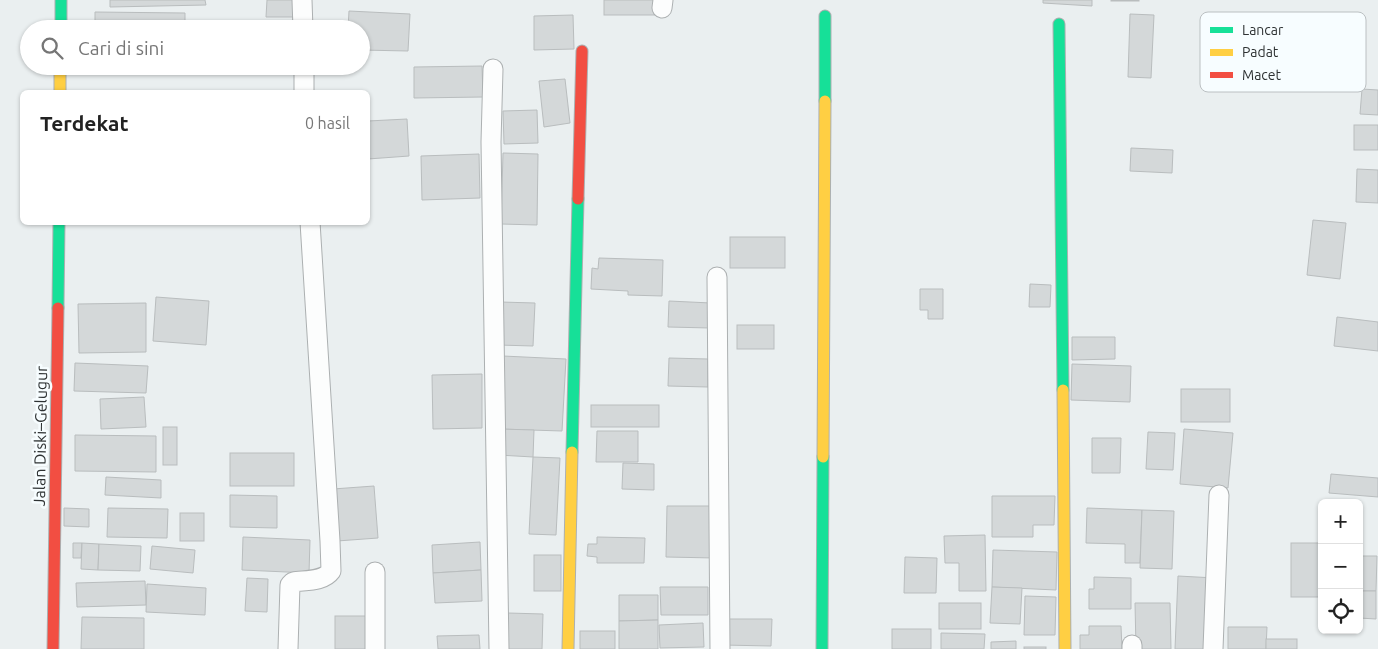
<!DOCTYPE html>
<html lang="id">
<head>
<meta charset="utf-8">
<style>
	body { margin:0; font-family:Ubuntu,sans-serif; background:#f6f6f6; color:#222 }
	.controls { position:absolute; right:15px; bottom:15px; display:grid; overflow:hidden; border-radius:8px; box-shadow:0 1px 4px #0004 }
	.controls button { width:45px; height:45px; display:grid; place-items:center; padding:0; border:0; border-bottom:1px solid #e0e0e0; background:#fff; color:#222; font:25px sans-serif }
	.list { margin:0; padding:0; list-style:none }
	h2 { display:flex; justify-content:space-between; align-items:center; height:65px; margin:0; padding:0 20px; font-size:21px }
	h2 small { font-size:16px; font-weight:400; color:#767676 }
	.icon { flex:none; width:28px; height:28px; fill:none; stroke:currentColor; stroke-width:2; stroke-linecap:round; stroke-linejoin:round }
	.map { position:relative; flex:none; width:1378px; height:649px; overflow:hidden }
	.search { position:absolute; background:#fff; box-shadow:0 1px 4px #0004; left:20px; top:20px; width:350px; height:55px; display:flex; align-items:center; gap:12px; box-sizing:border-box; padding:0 18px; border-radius:28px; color:#767676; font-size:19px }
	.panel { position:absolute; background:#fff; box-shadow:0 1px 4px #0004; left:20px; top:90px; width:350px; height:135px; border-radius:8px }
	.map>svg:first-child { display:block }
	.building { fill:#d4d8d9; stroke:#b9bdbe }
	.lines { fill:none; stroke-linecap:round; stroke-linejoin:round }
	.street-casing { stroke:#acb0b1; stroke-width:21 }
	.fast-casing { stroke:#acb0b1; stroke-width:13 }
	.slow-casing { stroke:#acb0b1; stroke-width:13 }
	.jam-casing { stroke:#acb0b1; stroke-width:13 }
	.street { stroke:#fcfdfd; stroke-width:19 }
	.fast { stroke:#16e098; stroke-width:11 }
	.slow { stroke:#ffcf43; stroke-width:11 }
	.jam { stroke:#f24e42; stroke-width:11 }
	.labels { text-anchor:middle; stroke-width:5; stroke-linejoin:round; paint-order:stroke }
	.street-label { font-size:16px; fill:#2e3233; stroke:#f7fdff }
	.key { fill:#f7fdff; stroke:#bbc0c2; stroke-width:1 }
	.key-label { font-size:14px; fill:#2e3233 }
</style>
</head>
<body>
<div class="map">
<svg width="1378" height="649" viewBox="0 0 1378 649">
	<rect width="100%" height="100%" fill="#eaeff0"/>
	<g class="building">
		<path d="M 110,0 L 205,0 L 206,5 L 110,7 Z"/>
		<path d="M 267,0 L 293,0 L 293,17 L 266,17 Z"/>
		<rect x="604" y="0" width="51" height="15"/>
		<path d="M 1043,0 L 1092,0 L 1092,6 L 1043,3 Z"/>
		<rect x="1111" y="0" width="28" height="1"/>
		<path d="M 349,11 L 410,14 L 408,51 L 361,50 L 361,29 L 348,29 Z"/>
		<path d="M 95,12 L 185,13 L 185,29 L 95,29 Z"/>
		<path d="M 1130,14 L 1154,15 L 1151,78 L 1128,77 Z"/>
		<path d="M 573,15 L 574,49 L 534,50 L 534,16 Z"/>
		<path d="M 482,66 L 483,97 L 414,98 L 414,67 Z"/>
		<path d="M 565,79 L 570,123 L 544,127 L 539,81 Z"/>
		<path d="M 1362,89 L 1378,90 L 1378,115 L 1360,114 Z"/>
		<path d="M 537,110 L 538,143 L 504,144 L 503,111 Z"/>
		<path d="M 407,119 L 409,156 L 368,159 L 368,121 Z"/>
		<rect x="1354" y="125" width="24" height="25"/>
		<path d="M 1131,148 L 1173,150 L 1172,173 L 1130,171 Z"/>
		<path d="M 503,153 L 538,154 L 537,225 L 501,224 Z"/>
		<path d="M 479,154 L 480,198 L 422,200 L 421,156 Z"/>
		<path d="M 1357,169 L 1378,170 L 1378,203 L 1356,202 Z"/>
		<path d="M 1313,220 L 1346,223 L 1340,279 L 1307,275 Z"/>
		<rect x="730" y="237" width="55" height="31"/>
		<path d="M 599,258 L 663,260 L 662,296 L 628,295 L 628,291 L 591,289 L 592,268 L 598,269 Z"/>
		<path d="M 1030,284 L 1051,285 L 1050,307 L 1029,307 Z"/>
		<path d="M 920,289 L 943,289 L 943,319 L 928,319 L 928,310 L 920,310 Z"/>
		<path d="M 156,297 L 209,301 L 206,345 L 153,341 Z"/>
		<path d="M 669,301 L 711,303 L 710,328 L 668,327 Z"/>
		<path d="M 500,302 L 535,303 L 533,346 L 498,345 Z"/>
		<path d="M 146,303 L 146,352 L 79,353 L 78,304 Z"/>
		<path d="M 1337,317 L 1378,322 L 1378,351 L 1334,346 Z"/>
		<rect x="737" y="325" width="37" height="24"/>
		<path d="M 1072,337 L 1115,337 L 1115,359 L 1072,360 Z"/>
		<path d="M 503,356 L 566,359 L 562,431 L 499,429 Z"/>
		<path d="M 669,358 L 708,359 L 708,387 L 668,386 Z"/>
		<path d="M 75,363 L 148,366 L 146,393 L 74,391 Z"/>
		<path d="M 1072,364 L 1131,366 L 1130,402 L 1071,400 Z"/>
		<path d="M 482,374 L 482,428 L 433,429 L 432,375 Z"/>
		<rect x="1181" y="389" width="49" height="33"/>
		<path d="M 144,397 L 146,427 L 101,429 L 100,399 Z"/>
		<rect x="591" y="405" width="68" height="22"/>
		<rect x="163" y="427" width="14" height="38"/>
		<path d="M 499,429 L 534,430 L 533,457 L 498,455 Z"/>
		<path d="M 1184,429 L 1233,433 L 1228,488 L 1180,484 Z"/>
		<path d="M 597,431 L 638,431 L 638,462 L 596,462 Z"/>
		<path d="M 1148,432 L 1175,433 L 1173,470 L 1146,469 Z"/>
		<path d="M 75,435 L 156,436 L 156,472 L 75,471 Z"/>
		<path d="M 1092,438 L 1121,438 L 1120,473 L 1092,473 Z"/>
		<rect x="230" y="453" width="64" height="33"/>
		<path d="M 533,457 L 560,458 L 556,535 L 529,534 Z"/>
		<path d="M 623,463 L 654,464 L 654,490 L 622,489 Z"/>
		<path d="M 1331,474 L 1378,478 L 1378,497 L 1329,493 Z"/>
		<path d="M 106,477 L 161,480 L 161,498 L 105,495 Z"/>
		<path d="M 374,486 L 378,538 L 337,541 L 333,489 Z"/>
		<path d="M 230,495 L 277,496 L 277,528 L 230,527 Z"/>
		<path d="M 992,496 L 1055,496 L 1054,525 L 1033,525 L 1033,537 L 992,537 Z"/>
		<path d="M 667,506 L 715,506 L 715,558 L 666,557 Z"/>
		<path d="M 64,508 L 89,509 L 89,527 L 64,526 Z"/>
		<path d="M 108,508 L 168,509 L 167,538 L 107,537 Z"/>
		<path d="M 1087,508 L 1142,510 L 1140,563 L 1125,563 L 1125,544 L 1086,543 Z"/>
		<path d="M 1142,510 L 1174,511 L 1172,569 L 1140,568 Z"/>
		<rect x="180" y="513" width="24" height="28"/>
		<path d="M 985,535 L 986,591 L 959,591 L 959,563 L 945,563 L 944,536 Z"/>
		<path d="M 243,537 L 310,540 L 309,573 L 242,570 Z"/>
		<path d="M 597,537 L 645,538 L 644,563 L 597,563 L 597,557 L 587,556 L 588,544 L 597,544 Z"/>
		<rect x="1319" y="537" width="3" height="54"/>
		<path d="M 480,542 L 481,570 L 433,573 L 432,545 Z"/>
		<path d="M 73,543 L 82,543 L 81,558 L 73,558 Z"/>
		<path d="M 82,543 L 99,544 L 98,570 L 81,569 Z"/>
		<rect x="1291" y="543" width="28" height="54"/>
		<path d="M 99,544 L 141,546 L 140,571 L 98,570 Z"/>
		<path d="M 152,546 L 195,550 L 193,573 L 150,569 Z"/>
		<path d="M 993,550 L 1057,552 L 1056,590 L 992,587 Z"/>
		<rect x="534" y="555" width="27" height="36"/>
		<path d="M 1359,556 L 1377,556 L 1376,591 L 1359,591 Z"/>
		<path d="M 905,557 L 937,558 L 936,593 L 904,593 Z"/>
		<path d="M 481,570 L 482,601 L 435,603 L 433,573 Z"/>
		<path d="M 1178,576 L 1215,578 L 1212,649 L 1175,649 Z"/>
		<path d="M 1094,577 L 1131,578 L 1131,609 L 1089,609 L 1089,589 L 1094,589 Z"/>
		<path d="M 247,578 L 268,579 L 267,612 L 245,611 Z"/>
		<path d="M 145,581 L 146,605 L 77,607 L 76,583 Z"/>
		<path d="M 147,584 L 206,588 L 205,615 L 146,612 Z"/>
		<path d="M 660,587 L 708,587 L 708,615 L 661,615 Z"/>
		<path d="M 992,587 L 1022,588 L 1020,624 L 990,623 Z"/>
		<rect x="1319" y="591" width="3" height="27"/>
		<path d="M 1359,591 L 1376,591 L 1376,619 L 1359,618 Z"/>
		<path d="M 619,595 L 658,595 L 658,620 L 619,621 Z"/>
		<path d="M 1025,596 L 1056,597 L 1055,635 L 1024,635 Z"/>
		<rect x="939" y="603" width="42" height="26"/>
		<path d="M 1135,603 L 1170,603 L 1171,649 L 1136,649 Z"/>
		<path d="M 508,613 L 543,614 L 542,649 L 506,649 Z"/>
		<rect x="335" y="616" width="33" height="33"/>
		<path d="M 82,617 L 144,618 L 144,649 L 81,649 Z"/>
		<path d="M 723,619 L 772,619 L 771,646 L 722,645 Z"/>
		<path d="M 658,620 L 658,649 L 619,649 L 619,621 Z"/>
		<path d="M 703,623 L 704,647 L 660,648 L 659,625 Z"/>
		<path d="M 1089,626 L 1121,626 L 1122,649 L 1080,649 L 1080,635 L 1089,635 Z"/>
		<path d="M 1228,627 L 1267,627 L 1266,649 L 1228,649 Z"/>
		<rect x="892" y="629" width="39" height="20"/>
		<rect x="580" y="631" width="35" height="18"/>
		<path d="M 941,633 L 985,634 L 984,649 L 941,649 Z"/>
		<path d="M 479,635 L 480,649 L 438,649 L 437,636 Z"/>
		<rect x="1266" y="639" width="31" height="10"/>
		<path d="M 1016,641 L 1016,649 L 991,649 L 991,642 Z"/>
		<rect x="1024" y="647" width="22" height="2"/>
	</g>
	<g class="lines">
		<g class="street-casing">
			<g id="street">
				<path d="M 302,0 L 303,29"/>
				<path d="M 662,8 L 663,0"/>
				<path d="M 304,66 L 304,92"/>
				<path d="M 493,69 L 491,142 L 499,649"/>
				<path d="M 717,277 L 720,649"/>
				<path d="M 375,572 L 375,649"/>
				<path d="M 288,649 L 290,585 L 293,582 C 305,580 323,582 331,571 L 330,541 L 310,222"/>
				<path d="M 1132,649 L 1132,645"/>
				<path d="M 1213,649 L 1219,495"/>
			</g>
		</g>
		<g class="fast-casing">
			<g id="fast">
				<path d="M 61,0 L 61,29"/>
				<path d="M 1059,24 L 1063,390"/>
				<path d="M 825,101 L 825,16"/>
				<path d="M 58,308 L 59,222"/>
				<path d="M 572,452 L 578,199"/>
				<path d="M 822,649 L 823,457"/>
			</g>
		</g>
		<g class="slow-casing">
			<g id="slow">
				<path d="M 60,66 L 60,92"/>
				<path d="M 1063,390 L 1065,649"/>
				<path d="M 823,457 L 825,101"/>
				<path d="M 568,649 L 572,452"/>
			</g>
		</g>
		<g class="jam-casing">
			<g id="jam">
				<path d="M 578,199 L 582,51"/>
				<path d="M 53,649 L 58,308"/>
			</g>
		</g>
		<use href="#street" class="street"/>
		<use href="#fast" class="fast"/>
		<use href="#slow" class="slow"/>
		<use href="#jam" class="jam"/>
	</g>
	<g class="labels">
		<g class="street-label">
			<text transform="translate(40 436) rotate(-89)" y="6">Jalan Diski–Gelugur</text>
		</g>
	</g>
	<rect x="1200" y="12" width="166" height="80" rx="8" class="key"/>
	<rect x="1210" y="27" width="23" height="6" fill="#16e098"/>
	<rect x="1210" y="49" width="23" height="7" fill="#ffcf43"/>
	<rect x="1210" y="72" width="23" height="6" fill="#f24e42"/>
	<g class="key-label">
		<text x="1242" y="35">Lancar</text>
		<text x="1242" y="57">Padat</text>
		<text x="1242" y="80">Macet</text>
	</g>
</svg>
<div class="controls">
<button>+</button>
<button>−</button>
<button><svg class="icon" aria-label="locate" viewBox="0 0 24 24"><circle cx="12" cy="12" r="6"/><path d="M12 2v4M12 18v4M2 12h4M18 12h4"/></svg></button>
</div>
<div class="search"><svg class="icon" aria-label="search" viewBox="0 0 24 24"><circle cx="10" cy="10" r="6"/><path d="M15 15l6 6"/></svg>Cari di sini</div>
<section class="panel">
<h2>Terdekat<small>0 hasil</small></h2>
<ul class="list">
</ul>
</section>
</div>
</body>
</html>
